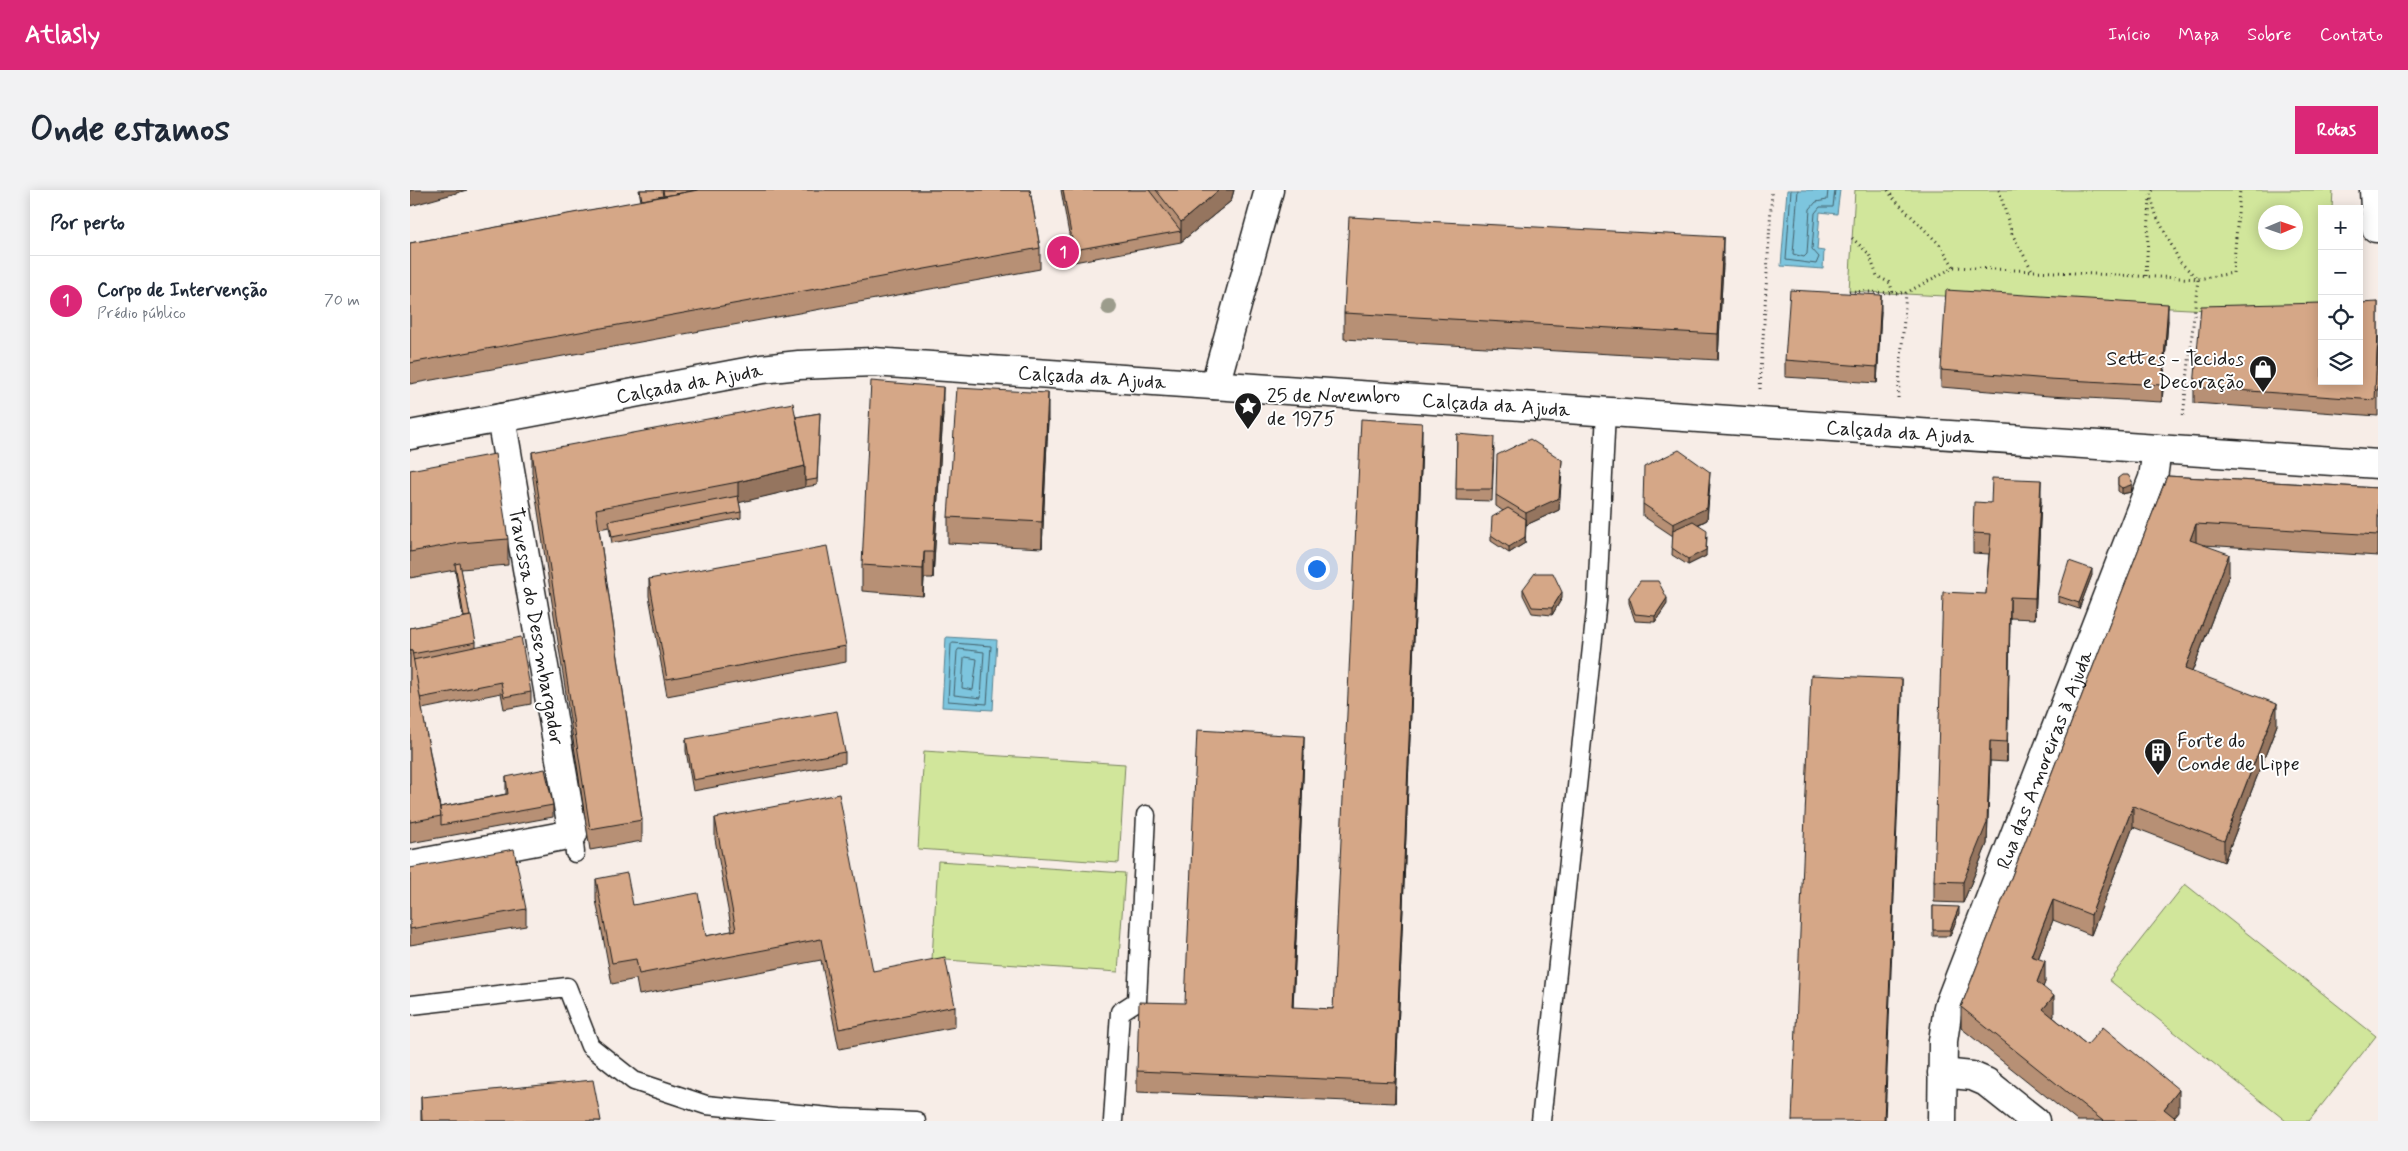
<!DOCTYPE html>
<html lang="pt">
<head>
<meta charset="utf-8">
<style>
	body { margin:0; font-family:Mynerve,sans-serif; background:#f2f2f3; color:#1f2937 }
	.controls { position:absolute; right:15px; top:15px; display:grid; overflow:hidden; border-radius:0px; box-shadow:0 2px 12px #0003 }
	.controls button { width:45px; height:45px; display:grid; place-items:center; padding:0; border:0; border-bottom:1px solid #e0e1e3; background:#fff; color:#1f2937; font:25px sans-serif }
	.compass { position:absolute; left:1848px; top:15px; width:45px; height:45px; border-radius:50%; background:#fff; box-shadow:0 2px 12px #0003; rotate:88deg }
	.you { position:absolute; left:906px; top:378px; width:18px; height:18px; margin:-12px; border:4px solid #fff; border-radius:50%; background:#1a73e8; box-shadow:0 0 0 8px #1a73e833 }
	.badge { display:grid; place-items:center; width:32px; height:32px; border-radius:50%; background:#db2777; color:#fff; font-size:16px; font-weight:700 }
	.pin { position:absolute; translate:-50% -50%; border:2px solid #fff; box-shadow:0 1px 5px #0006 }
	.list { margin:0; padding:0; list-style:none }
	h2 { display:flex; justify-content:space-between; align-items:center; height:65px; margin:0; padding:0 20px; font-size:21px }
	h2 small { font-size:16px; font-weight:400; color:#747a83 }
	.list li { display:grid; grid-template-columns:32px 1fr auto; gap:15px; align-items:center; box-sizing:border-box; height:90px; padding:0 20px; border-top:1px solid #e0e1e3 }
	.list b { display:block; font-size:19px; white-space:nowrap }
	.list p { margin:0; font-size:16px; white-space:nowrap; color:#747a83 }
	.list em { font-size:16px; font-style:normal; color:#747a83 }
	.icon { flex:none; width:28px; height:28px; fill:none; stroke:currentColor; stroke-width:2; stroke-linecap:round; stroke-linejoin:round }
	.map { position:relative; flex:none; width:1968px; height:931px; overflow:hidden; border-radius:0px }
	header { display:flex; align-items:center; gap:30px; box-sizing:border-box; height:70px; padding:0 25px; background:#db2777; color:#fff }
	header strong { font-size:24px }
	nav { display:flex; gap:28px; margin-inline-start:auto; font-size:18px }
	.intro { display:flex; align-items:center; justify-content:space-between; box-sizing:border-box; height:120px; padding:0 30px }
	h1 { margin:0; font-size:35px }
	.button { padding:12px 22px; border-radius:0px; background:#db2777; color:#fff; font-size:18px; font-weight:700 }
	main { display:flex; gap:30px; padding:0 30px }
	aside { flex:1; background:#fff; border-radius:0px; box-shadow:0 2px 12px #0003 }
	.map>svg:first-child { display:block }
	.green { fill:#d1e69b; stroke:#76815c; fill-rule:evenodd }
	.water { fill:#7dc5de; stroke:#568190 }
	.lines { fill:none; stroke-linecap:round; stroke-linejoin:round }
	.shore { stroke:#43606a; stroke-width:1 }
	.service-casing { stroke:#1c1c1c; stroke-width:21 }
	.minor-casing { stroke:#1c1c1c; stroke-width:31 }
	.tertiary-casing { stroke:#1c1c1c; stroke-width:31 }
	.path { stroke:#1c1c1c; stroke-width:3; stroke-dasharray:1 4; stroke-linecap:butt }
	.service { stroke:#fff; stroke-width:18 }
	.minor { stroke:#fff; stroke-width:28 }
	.tertiary { stroke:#fff; stroke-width:28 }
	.tree { fill:#9c9c8c }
	.wall { fill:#b79074; stroke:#1c1c1c }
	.shaded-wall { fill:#95755e; stroke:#1c1c1c }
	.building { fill:#d5a787; stroke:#1c1c1c }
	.labels { text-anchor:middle; stroke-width:4; stroke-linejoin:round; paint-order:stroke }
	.poi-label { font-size:20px; fill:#1c1c1c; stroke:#fff; text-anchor:start }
	.street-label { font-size:20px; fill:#1c1c1c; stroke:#fff }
</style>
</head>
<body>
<header>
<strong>Atlasly</strong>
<nav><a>Início</a><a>Mapa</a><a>Sobre</a><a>Contato</a></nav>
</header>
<div class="intro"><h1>Onde estamos</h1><a class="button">Rotas</a></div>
<main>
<aside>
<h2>Por perto<small></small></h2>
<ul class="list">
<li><span class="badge">1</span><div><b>Corpo de Intervenção</b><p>Prédio público</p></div><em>70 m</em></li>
</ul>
</aside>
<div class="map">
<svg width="1968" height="931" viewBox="0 0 1968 931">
	<rect width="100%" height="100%" fill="#f7ede7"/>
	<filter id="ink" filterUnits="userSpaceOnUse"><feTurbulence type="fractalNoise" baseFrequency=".02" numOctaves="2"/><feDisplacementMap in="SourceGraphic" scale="10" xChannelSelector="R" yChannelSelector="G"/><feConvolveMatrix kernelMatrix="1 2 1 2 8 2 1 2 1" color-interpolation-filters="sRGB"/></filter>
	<g filter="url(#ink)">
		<g class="green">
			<path d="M 1445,0 L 1923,0 L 1922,19 L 1912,19 L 1912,126 L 1439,101 ZM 1856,22 L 1886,22 L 1886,52 L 1856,52 Z"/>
			<path d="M 514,561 L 715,574 L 709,673 L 508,659 Z"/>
			<path d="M 528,671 L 715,683 L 708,782 L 522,769 Z"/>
			<path d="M 1775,694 L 1966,846 L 1899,931 L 1876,931 L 1699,790 Z"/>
		</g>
		<g class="water">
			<path d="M 1377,0 L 1430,0 L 1427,24 L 1410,22 L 1407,60 L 1414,61 L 1413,79 L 1371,76 Z"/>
			<path d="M 536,447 L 587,450 L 583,520 L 532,517 Z"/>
		</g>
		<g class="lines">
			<g class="shore">
				<path d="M 1381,0 L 1376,70 L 1406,74 L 1409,67 L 1402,59 L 1405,23 L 1410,17 L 1423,17 L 1425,0"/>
				<path d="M 1388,0 L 1383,64 L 1394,67 L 1397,64 L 1400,19 L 1406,12 L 1417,10 L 1418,0"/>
				<path d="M 543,453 L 581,456 L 577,514 L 538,511 L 541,455 Z"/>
				<path d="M 549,459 L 574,462 L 571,508 L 544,505 L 547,462 Z"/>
				<path d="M 556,467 L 567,469 L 563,500 L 552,498 L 554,469 Z"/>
			</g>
			<g class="service-casing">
				<g id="service">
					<path d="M 163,644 L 165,663"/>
					<path d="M 2,815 L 157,797 L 180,856 L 224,891 L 296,915 L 430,928 L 506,931"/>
					<path d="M 703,931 L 710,822 L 727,811 L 736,625"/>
					<path d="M 1131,931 L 1187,411 L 1196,221"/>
				</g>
			</g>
			<g class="minor-casing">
				<g id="minor">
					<path d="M 1964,0 L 1966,38 L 1968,38"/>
					<path d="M 805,195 L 859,0"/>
					<path d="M 0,675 L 163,644 L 91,228"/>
					<path d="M 1532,883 L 1562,886 L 1576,892 L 1625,931"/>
					<path id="s1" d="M 1532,931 L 1533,851 L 1538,817 L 1743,288 L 1747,259"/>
				</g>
			</g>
			<g class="tertiary-casing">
				<g id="tertiary">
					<path id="s2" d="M 0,245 L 352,179 L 389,175 L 463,172 L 1968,274"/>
				</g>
			</g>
			<g class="path">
				<path d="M 1478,0 L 1483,8 L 1530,55 L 1544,77"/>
				<path d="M 1589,0 L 1602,44 L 1622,80"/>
				<path d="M 1743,0 L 1740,4 L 1746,25 L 1770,72 L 1788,89 L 1823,83 L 1830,0"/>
				<path d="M 1442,48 L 1459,64 L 1467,86 L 1480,93 L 1483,103 L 1496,103"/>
				<path d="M 1736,86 L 1740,7"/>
				<path d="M 1439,101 L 1483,103"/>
				<path d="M 1350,199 L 1362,0"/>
				<path d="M 1488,208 L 1496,103 L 1544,77 L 1788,89 L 1773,227"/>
			</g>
			<use href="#service" class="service"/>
			<use href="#minor" class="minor"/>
			<use href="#tertiary" class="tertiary"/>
		</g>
		<circle class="tree" cx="699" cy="117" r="8"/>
		<g class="wall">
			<path d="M 229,0 L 620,0 L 630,58 L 630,79 L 0,194 L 0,53 L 231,11 Z"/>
			<path d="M 651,0 L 824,0 L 821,11 L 771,52 L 664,72 Z"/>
			<path d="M 1313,74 L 1308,170 L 934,149 L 934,123 Z"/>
			<path d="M 1968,112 L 1968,226 L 1784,213 L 1784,197 Z"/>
			<path d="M 1471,121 L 1467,193 L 1375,187 L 1375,170 Z"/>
			<path d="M 1758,130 L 1752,212 L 1639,206 L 1531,197 L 1531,180 Z"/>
			<path d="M 410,223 L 407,295 L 395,297 L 329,312 L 331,322 L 331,328 L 202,353 L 199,337 L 189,339 L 232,630 L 232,651 L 180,660 L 122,282 L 122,262 L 386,227 Z"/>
			<path d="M 533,223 L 523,388 L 514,388 L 513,406 L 452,401 L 452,375 Z"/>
			<path d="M 638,230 L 632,358 L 538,353 L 538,327 Z"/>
			<path d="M 1047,244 L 1084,259 L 1082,311 L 1046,310 Z"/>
			<path d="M 1012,254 L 985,913 L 727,902 L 727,881 L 775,813 L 894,566 L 883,818 L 923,819 Z"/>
			<path d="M 0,280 L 98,349 L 98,375 L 51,379 L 60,426 L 66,452 L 66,457 L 121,502 L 121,514 L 94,519 L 91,503 L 12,519 L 30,617 L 96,604 L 96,587 L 143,615 L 143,627 L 0,653 L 0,438 L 53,428 L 45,380 L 0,388 Z"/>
			<path d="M 1152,282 L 1149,320 L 1116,335 L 1115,353 L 1099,363 L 1081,351 L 1081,345 L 1093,321 L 1086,316 L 1086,305 Z"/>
			<path d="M 1757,286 L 1968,298 L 1968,366 L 1794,355 L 1819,385 L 1782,482 L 1867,535 L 1814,672 L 1723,637 L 1681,745 L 1643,730 L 1628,769 L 1635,792 L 1633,797 L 1644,826 L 1643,827 L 1677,855 L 1769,921 L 1764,927 L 1769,931 L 1667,931 L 1551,838 L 1551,817 Z"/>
			<path d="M 1708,288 L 1722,297 L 1721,302 L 1712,304 L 1708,301 Z"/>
			<path d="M 1300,294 L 1297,330 L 1288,335 L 1296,366 L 1278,375 L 1262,365 L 1263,346 L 1233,326 L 1233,314 Z"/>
			<path d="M 1631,311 L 1625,429 L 1600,428 L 1597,572 L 1580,571 L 1577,654 L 1553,713 L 1524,712 L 1524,691 L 1576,404 L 1579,364 L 1563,363 L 1563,343 L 1581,313 Z"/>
			<path d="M 1682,385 L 1669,419 L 1648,412 L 1648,406 Z"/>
			<path d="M 239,389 L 436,456 L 436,472 L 257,506 L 239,406 Z"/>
			<path d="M 1113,399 L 1152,408 L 1142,425 L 1122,423 L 1113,405 Z"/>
			<path d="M 1219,407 L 1257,414 L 1245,432 L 1225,431 L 1219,413 Z"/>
			<path d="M 276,549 L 435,562 L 435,573 L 283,601 L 276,561 Z"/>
			<path d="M 305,628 L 463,781 L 545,816 L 545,837 L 429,859 L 411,770 L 229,805 L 226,789 L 202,794 L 186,710 L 186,689 L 223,715 L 296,746 L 322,741 L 305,649 Z"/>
			<path d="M 0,678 L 116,719 L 116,736 L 0,755 Z"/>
			<path d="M 1523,716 L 1549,723 L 1540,746 L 1523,746 Z"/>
			<path d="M 11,907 L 191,931 L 11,931 Z"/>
		</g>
		<g class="shaded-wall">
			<path d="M 0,0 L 57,0 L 0,16 Z"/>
			<path d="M 809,0 L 824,0 L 821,11 L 771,52 L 771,32 Z"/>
			<path d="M 1313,47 L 1313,74 L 1308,170 L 1308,144 Z"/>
			<path d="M 1471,105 L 1471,121 L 1467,193 L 1467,177 Z"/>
			<path d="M 1758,114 L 1758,130 L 1752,212 L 1752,195 Z"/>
			<path d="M 533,197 L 533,223 L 523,388 L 523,362 Z"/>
			<path d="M 638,203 L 638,230 L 632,358 L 632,332 Z"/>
			<path d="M 1012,233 L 1012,254 L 985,913 L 985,892 Z"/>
			<path d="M 1152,270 L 1149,320 L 1116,335 L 1116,323 Z"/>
			<path d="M 395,276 L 395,297 L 328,313 L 328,292 Z"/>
			<path d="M 1300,282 L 1297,330 L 1263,346 L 1263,334 Z"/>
			<path d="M 1631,290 L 1631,311 L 1625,429 L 1625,408 Z"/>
			<path d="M 1722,291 L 1722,297 L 1721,302 L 1712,304 L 1712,298 Z"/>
			<path d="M 1116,329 L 1115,353 L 1099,363 L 1099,357 Z"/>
			<path d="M 1786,334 L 1786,355 L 1780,350 Z"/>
			<path d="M 1297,346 L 1296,366 L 1278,375 L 1278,369 Z"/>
			<path d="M 514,362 L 514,388 L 513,406 L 513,379 Z"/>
			<path d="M 1819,364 L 1819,385 L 1775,500 L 1775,479 Z"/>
			<path d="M 1682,379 L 1682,385 L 1669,419 L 1669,413 Z"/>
			<path d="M 1152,402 L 1152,408 L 1142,425 L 1142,418 Z"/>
			<path d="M 1600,407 L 1600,428 L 1597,572 L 1597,552 Z"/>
			<path d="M 1257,408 L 1257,414 L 1245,432 L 1245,426 Z"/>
			<path d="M 1492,489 L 1492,510 L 1475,931 L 1474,931 Z"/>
			<path d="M 1867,514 L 1867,535 L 1814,672 L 1814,651 Z"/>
			<path d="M 894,546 L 894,566 L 882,838 L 882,817 Z"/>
			<path d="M 1580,551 L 1580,571 L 1577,654 L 1553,713 L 1553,692 Z"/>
			<path d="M 1723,616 L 1723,637 L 1681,745 L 1681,725 Z"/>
			<path d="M 1643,710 L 1643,730 L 1621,787 L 1621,766 Z"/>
			<path d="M 1549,717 L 1549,723 L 1540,746 L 1540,740 Z"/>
			<path d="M 1635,771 L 1635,792 L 1627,813 L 1627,792 Z"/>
			<path d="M 1644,806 L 1644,826 L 1633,840 L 1633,819 Z"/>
			<path d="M 1769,900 L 1769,921 L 1761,931 L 1754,919 Z"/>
		</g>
		<g class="building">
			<path d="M 230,0 L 252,0 L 253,6 L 232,10 Z"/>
			<path d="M 253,0 L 288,0 L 254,6 Z"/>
			<path d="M 288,0 L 620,0 L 630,58 L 0,173 L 0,53 Z"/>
			<path d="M 653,0 L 739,0 L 771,41 L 664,60 Z"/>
			<path d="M 746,0 L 809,0 L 771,32 Z"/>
			<path d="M 939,27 L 1313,47 L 1308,144 L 934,123 Z"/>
			<path d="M 1380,100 L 1471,105 L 1467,177 L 1375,170 Z"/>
			<path d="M 1536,100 L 1758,114 L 1752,195 L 1639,189 L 1531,180 Z"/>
			<path d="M 1968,112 L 1968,146 L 1965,210 L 1784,197 L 1791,116 L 1912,113 L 1912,191 L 1949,191 L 1949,113 Z"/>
			<path d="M 1968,146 L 1968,200 L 1965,200 Z"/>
			<path d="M 461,191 L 533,197 L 523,362 L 514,362 L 513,379 L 452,375 Z"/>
			<path d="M 547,198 L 638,203 L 632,332 L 538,327 Z"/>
			<path d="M 383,213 L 395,276 L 328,292 L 186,319 L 232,630 L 180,639 L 122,262 Z"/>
			<path d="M 410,223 L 407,289 L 395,291 L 395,276 L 386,227 Z"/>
			<path d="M 951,229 L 1012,233 L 985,892 L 727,881 L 729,812 L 775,813 L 787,540 L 894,546 L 882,817 L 923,819 Z"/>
			<path d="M 1047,244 L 1084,247 L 1082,299 L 1046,299 Z"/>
			<path d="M 1120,249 L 1152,270 L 1149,308 L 1116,323 L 1086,305 L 1087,265 Z"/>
			<path d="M 1269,260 L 1300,282 L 1297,318 L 1263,334 L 1233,314 L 1234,277 Z"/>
			<path d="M 85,264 L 98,349 L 50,353 L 0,362 L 0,280 Z"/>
			<path d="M 1712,285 L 1718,285 L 1722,291 L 1721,295 L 1712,298 L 1708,295 L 1708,288 Z"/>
			<path d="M 1757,286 L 1968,298 L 1968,345 L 1786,334 L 1780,350 L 1819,364 L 1775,479 L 1867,514 L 1814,651 L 1723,616 L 1681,725 L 1643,710 L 1621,766 L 1635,771 L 1627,792 L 1644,806 L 1633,819 L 1677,855 L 1693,837 L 1769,900 L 1754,919 L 1769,931 L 1693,931 L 1551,817 Z"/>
			<path d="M 1582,288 L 1631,290 L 1625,408 L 1600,407 L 1597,552 L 1580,551 L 1577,633 L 1553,692 L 1524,691 L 1533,402 L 1576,404 L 1581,344 L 1563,343 L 1564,312 L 1581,313 Z"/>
			<path d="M 328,306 L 331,322 L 202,347 L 199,331 Z"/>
			<path d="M 1098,318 L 1116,329 L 1115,347 L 1099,357 L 1081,345 L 1082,327 Z"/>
			<path d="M 1283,331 L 1297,340 L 1296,360 L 1278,369 L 1262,358 L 1263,340 Z"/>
			<path d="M 417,356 L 436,456 L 257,489 L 239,389 Z"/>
			<path d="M 1659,371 L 1682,379 L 1669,413 L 1648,406 Z"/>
			<path d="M 50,373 L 60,426 L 54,427 L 45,374 Z"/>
			<path d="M 1125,383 L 1143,383 L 1152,402 L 1142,418 L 1122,417 L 1113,399 Z"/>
			<path d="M 1230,391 L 1248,391 L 1257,408 L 1245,426 L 1225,424 L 1219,407 Z"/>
			<path d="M 61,426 L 66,452 L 2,464 L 2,461 L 0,461 L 0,438 Z"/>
			<path d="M 111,447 L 121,502 L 94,507 L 91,492 L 10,508 L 3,470 Z"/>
			<path d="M 0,461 L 2,461 L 31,626 L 0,632 Z"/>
			<path d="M 1401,485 L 1492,489 L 1474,931 L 1382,931 Z"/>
			<path d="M 427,521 L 435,562 L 283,590 L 276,549 Z"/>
			<path d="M 135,579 L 143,615 L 31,635 L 31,626 L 30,617 L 98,604 L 96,587 Z"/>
			<path d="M 429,604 L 463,781 L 535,767 L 545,816 L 429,839 L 411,749 L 229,784 L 226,769 L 202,773 L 186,689 L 217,683 L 223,715 L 288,703 L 296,746 L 326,740 L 305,628 Z"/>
			<path d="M 104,659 L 116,719 L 0,739 L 0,678 Z"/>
			<path d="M 1523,716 L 1549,717 L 1540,740 L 1523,740 Z"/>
			<path d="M 183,890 L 191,931 L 12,931 L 11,907 Z"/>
		</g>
	</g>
	<defs>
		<g id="shop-pin" transform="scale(1.4375)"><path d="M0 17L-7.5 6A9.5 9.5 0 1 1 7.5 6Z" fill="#1c1c1c" stroke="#fff"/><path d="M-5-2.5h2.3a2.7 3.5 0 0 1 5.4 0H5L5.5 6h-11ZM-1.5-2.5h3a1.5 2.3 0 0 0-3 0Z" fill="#fff"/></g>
		<g id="sight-pin" transform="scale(1.4375)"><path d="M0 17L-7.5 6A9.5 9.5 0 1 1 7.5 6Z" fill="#1c1c1c" stroke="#fff"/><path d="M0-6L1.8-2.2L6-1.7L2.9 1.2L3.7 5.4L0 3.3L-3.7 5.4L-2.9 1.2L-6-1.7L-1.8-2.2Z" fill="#fff"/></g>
		<g id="building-pin" transform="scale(1.4375)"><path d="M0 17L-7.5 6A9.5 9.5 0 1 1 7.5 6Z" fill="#1c1c1c" stroke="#fff"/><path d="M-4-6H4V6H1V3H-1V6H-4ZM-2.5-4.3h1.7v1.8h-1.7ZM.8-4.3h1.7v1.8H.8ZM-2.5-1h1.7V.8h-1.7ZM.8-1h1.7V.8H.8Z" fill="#fff"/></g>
	</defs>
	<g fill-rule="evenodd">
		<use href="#shop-pin" x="1853" y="179"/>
		<use href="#sight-pin" x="838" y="216"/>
		<use href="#building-pin" x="1748" y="562"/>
	</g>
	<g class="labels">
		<g class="poi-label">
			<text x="1834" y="175" text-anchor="end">Settes - Tecidos<tspan x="1834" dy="23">e Decoração</tspan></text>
			<text x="857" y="212">25 de Novembro<tspan x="857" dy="23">de 1975</tspan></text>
			<text x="1767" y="557">Forte do<tspan x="1767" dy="23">Conde de Lippe</tspan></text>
		</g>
		<g class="street-label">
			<text dy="7" stroke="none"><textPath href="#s2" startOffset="689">Calçada da Ajuda</textPath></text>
			<text dy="7" stroke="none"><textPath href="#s2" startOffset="284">Calçada da Ajuda</textPath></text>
			<text dy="7" stroke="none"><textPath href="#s2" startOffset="1094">Calçada da Ajuda</textPath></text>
			<text dy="7" stroke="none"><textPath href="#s2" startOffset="1499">Calçada da Ajuda</textPath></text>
			<text transform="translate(127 436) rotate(80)" y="7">Travessa do Desembargador</text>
			<text dy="7" stroke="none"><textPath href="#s1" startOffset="380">Rua das Amoreiras à Ajuda</textPath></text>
		</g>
	</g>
</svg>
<div class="controls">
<button>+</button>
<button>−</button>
<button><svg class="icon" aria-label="locate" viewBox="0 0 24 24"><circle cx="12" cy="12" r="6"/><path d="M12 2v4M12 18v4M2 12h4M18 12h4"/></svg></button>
<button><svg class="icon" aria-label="layers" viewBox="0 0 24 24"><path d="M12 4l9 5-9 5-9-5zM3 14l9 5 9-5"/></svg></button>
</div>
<svg class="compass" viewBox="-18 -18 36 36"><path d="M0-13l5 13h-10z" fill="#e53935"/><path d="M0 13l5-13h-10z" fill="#747a83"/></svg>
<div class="you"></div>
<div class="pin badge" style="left:653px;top:62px">1</div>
</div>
</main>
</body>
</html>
